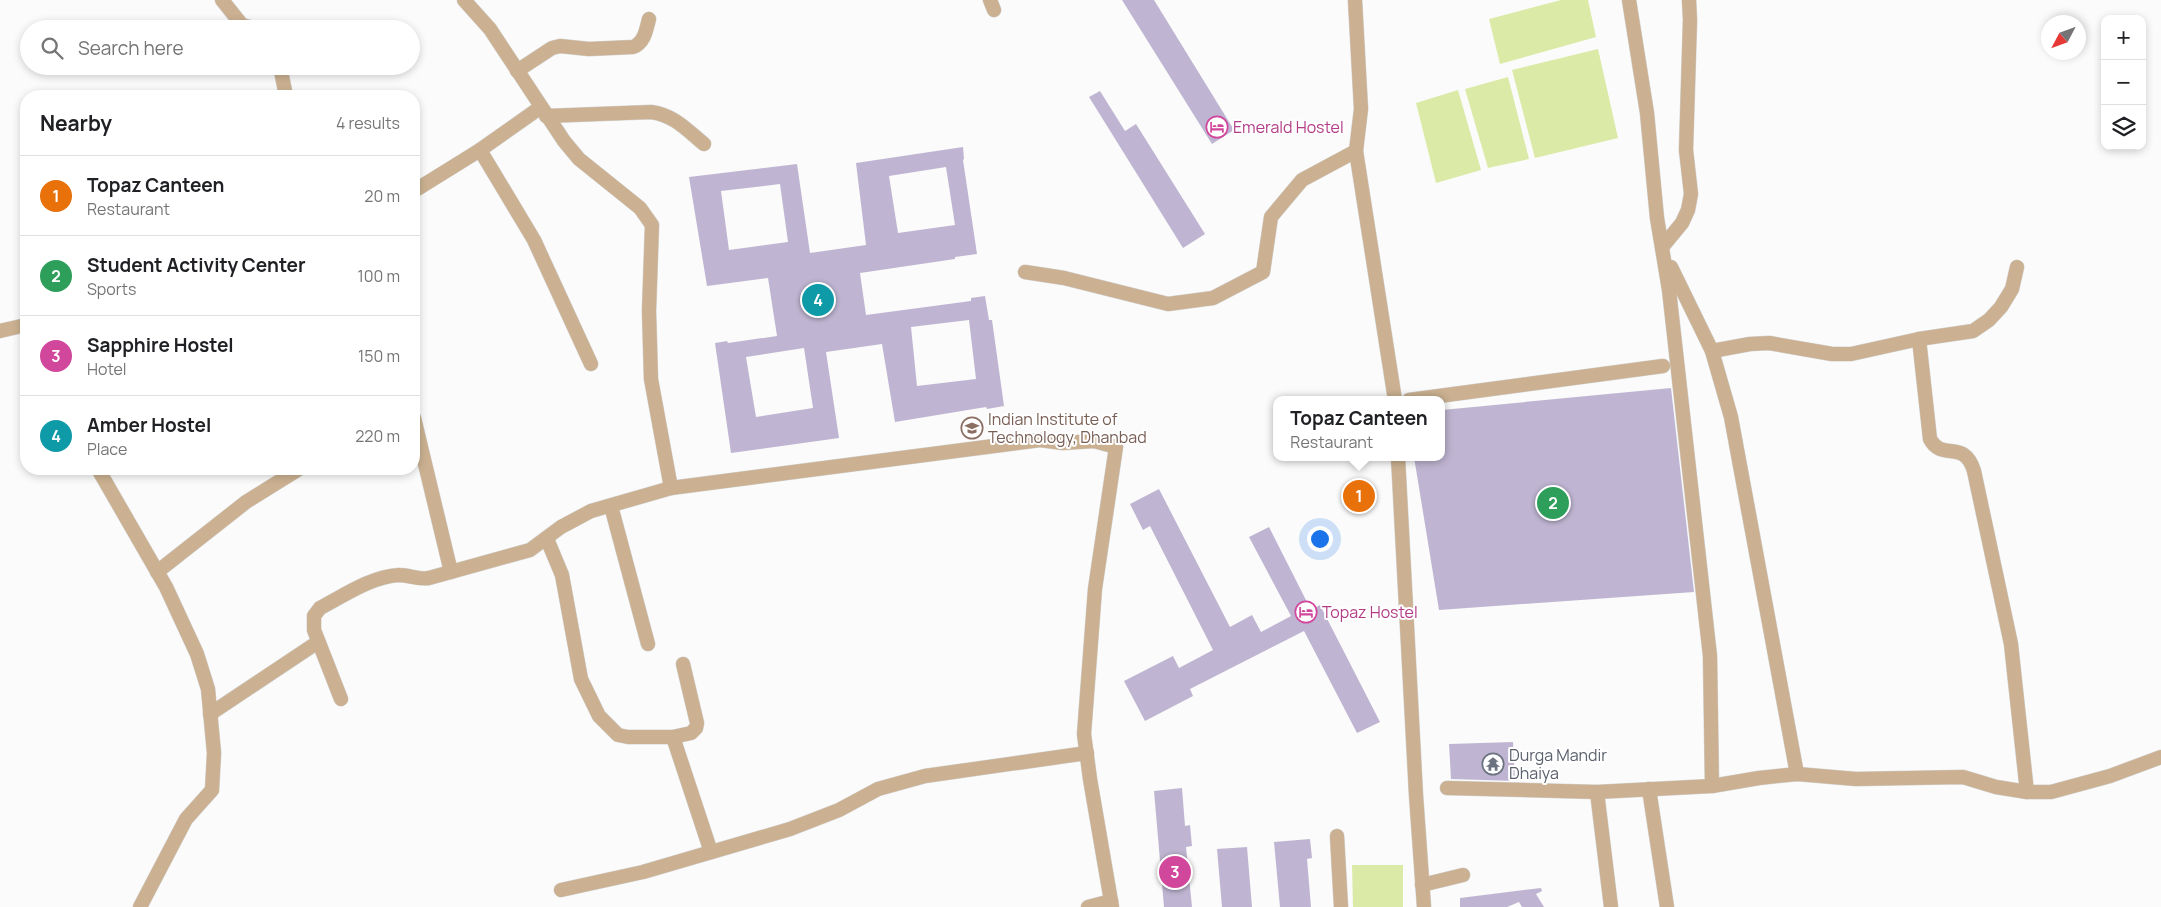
<!DOCTYPE html>
<html lang="en">
<head>
<meta charset="utf-8">
<style>
	body { margin:0; font-family:Manrope,sans-serif; background:#f6f6f6; color:#202124 }
	.controls { position:absolute; right:15px; top:15px; display:grid; overflow:hidden; border-radius:10px; box-shadow:0 2px 8px #0003 }
	.controls button { width:45px; height:45px; display:grid; place-items:center; padding:0; border:0; border-bottom:1px solid #e0e0e0; background:#fff; color:#202124; font:25px sans-serif }
	.compass { position:absolute; left:2041px; top:15px; width:45px; height:45px; border-radius:50%; background:#fff; box-shadow:0 2px 8px #0003; rotate:229deg }
	.you { position:absolute; left:1319px; top:538px; width:18px; height:18px; margin:-12px; border:4px solid #fff; border-radius:50%; background:#1a73e8; box-shadow:0 0 0 8px #1a73e833 }
	.badge { display:grid; place-items:center; width:32px; height:32px; border-radius:50%; background:#ea580c; color:#fff; font-size:16px; font-weight:700 }
	.pin { position:absolute; translate:-50% -50%; border:2px solid #fff; box-shadow:0 1px 5px #0006 }
	.popup { position:absolute; left:1273px; top:396px; width:172px; height:65px; box-sizing:border-box; display:grid; place-content:center; border-radius:10px; background:#fff; filter:drop-shadow(0 1px 4px #0005); font-size:16px; white-space:nowrap; color:#757577 }
	.popup b { font-size:19px; color:#202124 }
	.popup::after { content:''; position:absolute; left:50%; top:100%; margin-left:-10px; border:10px solid transparent; border-top-color:#fff }
	.list { margin:0; padding:0; list-style:none }
	h2 { display:flex; justify-content:space-between; align-items:center; height:65px; margin:0; padding:0 20px; font-size:21px }
	h2 small { font-size:16px; font-weight:400; color:#757577 }
	.list li { display:grid; grid-template-columns:32px 1fr auto; gap:15px; align-items:center; box-sizing:border-box; height:80px; padding:0 20px; border-top:1px solid #e0e0e0 }
	.list b { display:block; font-size:19px; white-space:nowrap }
	.list p { margin:0; font-size:16px; white-space:nowrap; color:#757577 }
	.list em { font-size:16px; font-style:normal; color:#757577 }
	.icon { flex:none; width:28px; height:28px; fill:none; stroke:currentColor; stroke-width:2; stroke-linecap:round; stroke-linejoin:round }
	.map { position:relative; flex:none; width:2161px; height:907px; overflow:hidden }
	.search { position:absolute; background:#fff; box-shadow:0 2px 8px #0003; left:20px; top:20px; width:400px; height:55px; display:flex; align-items:center; gap:12px; box-sizing:border-box; padding:0 18px; border-radius:28px; color:#757577; font-size:19px }
	.panel { position:absolute; background:#fff; box-shadow:0 2px 8px #0003; left:20px; top:90px; width:400px; height:385px; border-radius:20px }
	.map>svg:first-child { display:block }
	.green { fill:#dceaa7 }
	.building { fill:#bfb5d2; fill-rule:evenodd }
	.lines { fill:none; stroke-linecap:round; stroke-linejoin:round }
	.street-casing { stroke:#d5d5d6; stroke-width:15 }
	.street { stroke:#cbb191; stroke-width:14 }
	.labels { text-anchor:middle; stroke-width:4; stroke-linejoin:round; paint-order:stroke }
	.hotel-label { font-size:16px; fill:#b23c85; stroke:#fff; text-anchor:start }
	.education-label { font-size:16px; fill:#785e54; stroke:#fff; text-anchor:start }
	.worship-label { font-size:16px; fill:#5b616d; stroke:#fff; text-anchor:start }
</style>
</head>
<body>
<div class="map">
<svg width="2161" height="907" viewBox="0 0 2161 907">
	<rect width="100%" height="100%" fill="#fafbfa"/>
	<g class="green">
		<path d="M 1561,0 L 1588,0 L 1596,37 L 1500,64 L 1489,19 Z"/>
		<path d="M 1598,49 L 1618,138 L 1535,158 L 1512,70 Z"/>
		<path d="M 1508,77 L 1529,159 L 1488,168 L 1465,89 Z"/>
		<path d="M 1458,90 L 1481,170 L 1436,183 L 1416,103 Z"/>
		<path d="M 1352,865 L 1403,865 L 1403,907 L 1353,907 Z"/>
	</g>
	<g class="building">
		<path d="M 1122,0 L 1154,0 L 1234,130 L 1212,144 Z"/>
		<path d="M 1100,91 L 1125,131 L 1136,124 L 1205,234 L 1183,248 L 1089,97 Z"/>
		<path d="M 963,147 L 964,159 L 963,160 L 977,254 L 955,257 L 955,259 L 860,273 L 866,315 L 971,301 L 971,298 L 985,296 L 989,320 L 992,320 L 1004,406 L 987,409 L 986,407 L 895,422 L 882,344 L 826,352 L 839,438 L 731,453 L 715,343 L 727,341 L 728,343 L 777,336 L 768,278 L 707,286 L 689,177 L 797,164 L 810,253 L 866,245 L 856,163 ZM 946,167 L 955,225 L 898,233 L 889,176 ZM 780,184 L 788,242 L 729,250 L 721,191 ZM 969,320 L 976,379 L 917,386 L 911,327 ZM 804,348 L 813,408 L 756,417 L 746,357 Z"/>
		<path d="M 1671,388 L 1694,592 L 1439,610 L 1414,457 L 1442,457 L 1442,410 Z"/>
		<path d="M 1159,489 L 1230,627 L 1252,615 L 1261,632 L 1291,616 L 1249,537 L 1269,527 L 1311,610 L 1320,605 L 1380,722 L 1357,733 L 1304,631 L 1190,689 L 1193,696 L 1145,721 L 1124,681 L 1173,656 L 1179,668 L 1213,650 L 1150,526 L 1143,530 L 1130,504 Z"/>
		<path d="M 1513,742 L 1515,781 L 1451,779 L 1449,744 Z"/>
		<path d="M 1182,788 L 1185,826 L 1190,825 L 1192,846 L 1186,847 L 1192,907 L 1164,907 L 1154,791 Z"/>
		<path d="M 1310,839 L 1312,858 L 1307,859 L 1311,907 L 1280,907 L 1274,842 Z"/>
		<path d="M 1247,847 L 1252,907 L 1222,907 L 1217,849 Z"/>
		<path d="M 1541,888 L 1542,891 L 1536,894 L 1544,907 L 1522,907 L 1519,902 L 1507,907 L 1460,907 L 1460,898 Z"/>
	</g>
	<g class="lines">
		<g class="street-casing">
			<g id="street">
				<path d="M 222,0 L 242,25 L 257,29"/>
				<path d="M 464,0 L 490,29 L 564,141 L 579,159 L 640,208 L 652,225 L 649,311 L 651,379 L 671,488"/>
				<path d="M 990,0 L 994,10"/>
				<path d="M 1355,0 L 1361,109 L 1356,151 L 1395,400"/>
				<path d="M 1629,0 L 1647,113 L 1657,218 L 1669,290 L 1710,656 L 1712,786"/>
				<path d="M 280,66 L 286,96"/>
				<path d="M 517,71 L 552,48 L 560,46 L 589,49 L 633,47 C 644,43 646,31 649,19"/>
				<path d="M 546,116 L 651,112 C 674,115 687,130 704,144"/>
				<path d="M 480,150 L 534,240 L 591,364"/>
				<path d="M 414,191 L 480,150 L 541,107"/>
				<path d="M 1663,246 L 1682,223 L 1688,210 L 1691,194 L 1686,150 L 1690,20 L 1689,0"/>
				<path d="M 1671,267 L 1712,351 L 1731,417 L 1797,774"/>
				<path d="M 1025,272 L 1064,278 L 1168,304 L 1213,298 L 1263,272 L 1271,217 L 1302,180 L 1356,151"/>
				<path d="M 0,331 L 26,325"/>
				<path d="M 1919,339 L 1930,439 C 1942,462 1964,438 1974,471 L 2011,644 L 2027,792"/>
				<path d="M 1712,351 L 1750,344 L 1769,343 L 1832,354 L 1851,354 L 1919,339 L 1973,331 L 1989,320 L 2001,307 L 2012,289 L 2017,267"/>
				<path d="M 1409,400 L 1663,366"/>
				<path d="M 414,418 L 451,572"/>
				<path d="M 1398,457 L 1416,795 L 1424,907"/>
				<path d="M 98,469 L 166,587 L 197,654 L 208,689 L 214,753 L 212,790 L 186,819 L 140,907"/>
				<path d="M 611,506 L 648,644"/>
				<path d="M 547,539 L 562,575 L 581,679 L 599,716 L 618,735 L 628,737 L 673,737 L 691,733 L 696,728 L 697,723 L 683,664"/>
				<path d="M 157,572 L 246,502 L 299,469"/>
				<path d="M 341,699 L 314,630 L 314,616 L 320,608 C 345,595 370,577 399,575 C 410,575 418,580 429,578 L 530,550 L 561,527 L 591,511 L 671,488 L 1040,440 L 1063,443 L 1094,441 L 1116,447 L 1095,589 L 1084,734 L 1090,779 L 1112,907"/>
				<path d="M 210,714 L 318,642"/>
				<path d="M 673,737 L 711,852"/>
				<path d="M 1447,788 L 1597,792 L 1712,786 L 1759,778 L 1797,774 L 1856,779 L 1963,777 L 1996,787 L 2027,792 L 2051,792 L 2110,776 L 2161,757"/>
				<path d="M 1649,789 L 1667,907"/>
				<path d="M 1597,792 L 1611,907"/>
				<path d="M 1337,836 L 1341,907"/>
				<path d="M 1422,885 L 1463,875"/>
				<path d="M 561,890 L 643,872 L 790,829 L 839,810 L 878,789 L 925,776 L 1087,753"/>
				<path d="M 1088,907 L 1111,901"/>
			</g>
		</g>
		<use href="#street" class="street"/>
	</g>
	<defs>
		<g id="hotel-ring" transform="scale(1.125)"><circle r="9.5" fill="#fff" stroke="#d1479c" stroke-width="1.5"/><path d="M-6-4.5h1.5V1H6V5H4.5V3h-9V5H-6ZM-4 0a1.8 1.8 0 1 1 3.6 0ZM.5 0V-2.5h3Q6-2.5 6 0Z" fill="#d1479c"/></g>
		<g id="university-ring" transform="scale(1.125)"><circle r="9.5" fill="#fff" stroke="#8d6e63" stroke-width="1.5"/><path d="M0-5L7-2L0 1L-7-2ZM-4 1L0 2.5L4 1V4Q0 6-4 4Z" fill="#8d6e63"/></g>
		<g id="temple-ring" transform="scale(1.125)"><circle r="9.5" fill="#fff" stroke="#6b7280" stroke-width="1.5"/><path d="M0-6L5-2H3V0L6.5 2.5H4V6H1.5V3h-3V6H-4V2.5H-6.5L-3 0V-2H-5Z" fill="#6b7280"/></g>
	</defs>
	<g fill-rule="evenodd">
		<use href="#hotel-ring" x="1217" y="127"/>
		<use href="#university-ring" x="972" y="428"/>
		<use href="#hotel-ring" x="1306" y="612"/>
		<use href="#temple-ring" x="1493" y="764"/>
	</g>
	<g class="labels">
		<g class="hotel-label">
			<text x="1233" y="133">Emerald Hostel</text>
			<text x="1322" y="618">Topaz Hostel</text>
		</g>
		<g class="education-label">
			<text x="988" y="425">Indian Institute of<tspan x="988" dy="18">Technology, Dhanbad</tspan></text>
		</g>
		<g class="worship-label">
			<text x="1509" y="761">Durga Mandir<tspan x="1509" dy="18">Dhaiya</tspan></text>
		</g>
	</g>
</svg>
<div class="controls">
<button>+</button>
<button>−</button>
<button><svg class="icon" aria-label="layers" viewBox="0 0 24 24"><path d="M12 4l9 5-9 5-9-5zM3 14l9 5 9-5"/></svg></button>
</div>
<svg class="compass" viewBox="-18 -18 36 36"><path d="M0-13l5 13h-10z" fill="#e53935"/><path d="M0 13l5-13h-10z" fill="#757577"/></svg>
<div class="you"></div>
<div class="pin badge" style="left:1359px;top:496px;background:#e8710a">1</div>
<div class="popup"><b>Topaz Canteen</b>Restaurant</div>
<div class="pin badge" style="left:1553px;top:503px;background:#2e9e5b">2</div>
<div class="pin badge" style="left:1175px;top:872px;background:#d1479c">3</div>
<div class="pin badge" style="left:818px;top:300px;background:#0f9aa8">4</div>
<div class="search"><svg class="icon" aria-label="search" viewBox="0 0 24 24"><circle cx="10" cy="10" r="6"/><path d="M15 15l6 6"/></svg>Search here</div>
<section class="panel">
<h2>Nearby<small>4 results</small></h2>
<ul class="list">
<li><span class="badge" style="background:#e8710a">1</span><div><b>Topaz Canteen</b><p>Restaurant</p></div><em>20 m</em></li>
<li><span class="badge" style="background:#2e9e5b">2</span><div><b>Student Activity Center</b><p>Sports</p></div><em>100 m</em></li>
<li><span class="badge" style="background:#d1479c">3</span><div><b>Sapphire Hostel</b><p>Hotel</p></div><em>150 m</em></li>
<li><span class="badge" style="background:#0f9aa8">4</span><div><b>Amber Hostel</b><p>Place</p></div><em>220 m</em></li>
</ul>
</section>
</div>
</body>
</html>
